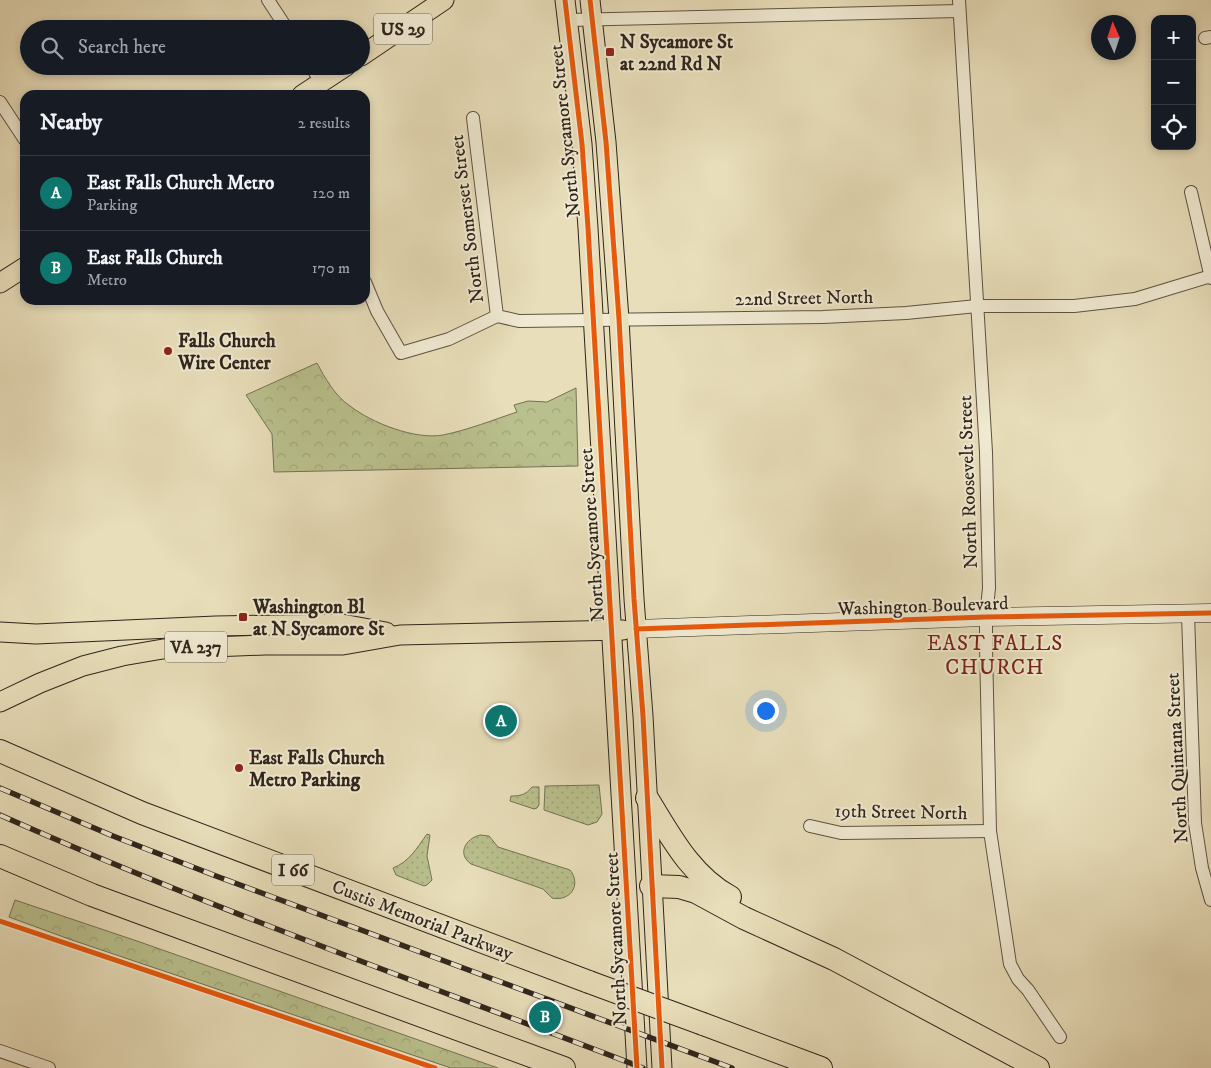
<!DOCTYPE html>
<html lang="en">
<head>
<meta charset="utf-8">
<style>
	body { margin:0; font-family:"IM FELL DW Pica",serif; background:#20242c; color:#f1f3f6 }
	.controls { position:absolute; right:15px; top:15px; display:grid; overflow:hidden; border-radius:10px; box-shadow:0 2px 8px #0003 }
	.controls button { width:45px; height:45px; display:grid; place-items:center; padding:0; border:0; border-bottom:1px solid #363941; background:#171b24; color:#f1f3f6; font:25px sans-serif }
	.compass { position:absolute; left:1091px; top:15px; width:45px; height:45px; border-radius:50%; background:#171b24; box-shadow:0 2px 8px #0003; rotate:357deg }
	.you { position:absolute; left:765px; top:710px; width:18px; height:18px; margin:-12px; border:4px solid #fff; border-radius:50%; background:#1a73e8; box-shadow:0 0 0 8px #1a73e833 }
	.badge { display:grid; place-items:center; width:32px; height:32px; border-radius:50%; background:#0f766e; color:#fff; font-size:16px; font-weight:700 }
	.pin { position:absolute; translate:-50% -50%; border:2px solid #fff; box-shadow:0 1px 5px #0006 }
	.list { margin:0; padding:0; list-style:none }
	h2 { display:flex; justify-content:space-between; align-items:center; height:65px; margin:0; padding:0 20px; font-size:21px }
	h2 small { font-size:16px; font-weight:400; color:#9ea1a6 }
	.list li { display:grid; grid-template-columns:32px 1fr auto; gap:15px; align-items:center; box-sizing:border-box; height:75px; padding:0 20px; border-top:1px solid #363941 }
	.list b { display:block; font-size:19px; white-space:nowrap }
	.list p { margin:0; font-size:16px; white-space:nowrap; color:#9ea1a6 }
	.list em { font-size:16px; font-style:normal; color:#9ea1a6 }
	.icon { flex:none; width:28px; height:28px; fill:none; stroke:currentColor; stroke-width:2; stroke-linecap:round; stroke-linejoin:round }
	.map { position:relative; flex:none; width:1211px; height:1068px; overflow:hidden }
	.search { position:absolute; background:#171b24; box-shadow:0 2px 8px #0003; left:20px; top:20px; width:350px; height:55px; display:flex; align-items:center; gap:12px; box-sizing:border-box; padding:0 18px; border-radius:28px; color:#9ea1a6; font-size:19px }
	.panel { position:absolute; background:#171b24; box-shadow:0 2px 8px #0003; left:20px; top:90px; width:350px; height:215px; border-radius:15px }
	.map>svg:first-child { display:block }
	.grass { fill:url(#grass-dots); stroke:#747254 }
	.forest { fill:url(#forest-crowns); stroke:#747254 }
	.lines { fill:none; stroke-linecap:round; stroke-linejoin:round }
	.minor-casing { stroke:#5d5244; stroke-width:14 }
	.secondary-casing { stroke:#2f241c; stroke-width:19 }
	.primary-casing { stroke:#2f241c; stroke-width:21 }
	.motorway-casing { stroke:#2f241c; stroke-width:24 }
	.minor { stroke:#f0ead2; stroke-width:12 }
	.secondary { stroke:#f0ead2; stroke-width:18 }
	.primary { stroke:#e8deba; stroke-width:19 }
	.motorway { stroke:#e8deba; stroke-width:22 }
	.rail-casing { stroke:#2f241c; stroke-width:5.5 }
	.rail { stroke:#f0ead2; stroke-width:4; stroke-dasharray:11; stroke-linecap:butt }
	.motorway-bridge-casing { stroke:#2f241c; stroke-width:24; stroke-linecap:butt }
	.motorway-bridge { stroke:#e8deba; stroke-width:22 }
	.cycleway-casing { stroke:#f0ead2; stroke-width:8 }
	.cycleway { stroke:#e8590c; stroke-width:5 }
	.poi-dot { fill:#8f2418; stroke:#f0ead2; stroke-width:2 }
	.labels { text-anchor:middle; stroke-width:4; stroke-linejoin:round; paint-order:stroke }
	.shield { fill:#f0ead2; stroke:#695f53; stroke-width:1 }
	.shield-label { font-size:18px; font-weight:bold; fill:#2f241c }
	.poi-label { font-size:19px; font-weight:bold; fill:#2f241c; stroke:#f0ead2; text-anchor:start }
	.street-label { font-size:19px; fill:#2f241c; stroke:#f0ead2 }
	.quarter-label { font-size:21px; letter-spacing:1px; fill:#7a1f14; stroke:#f0ead2 }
</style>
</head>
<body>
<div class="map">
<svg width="1211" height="1068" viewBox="0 0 1211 1068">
	<defs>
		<pattern id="grass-dots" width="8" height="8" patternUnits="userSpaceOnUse" patternTransform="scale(1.25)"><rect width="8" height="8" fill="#b9c08d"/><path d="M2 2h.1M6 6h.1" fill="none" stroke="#9fa579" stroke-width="1.8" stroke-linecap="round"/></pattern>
		<pattern id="forest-crowns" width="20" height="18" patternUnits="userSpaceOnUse" patternTransform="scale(1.25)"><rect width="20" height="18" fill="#b9c08d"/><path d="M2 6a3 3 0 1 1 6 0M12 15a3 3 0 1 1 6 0" fill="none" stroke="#9fa579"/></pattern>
	</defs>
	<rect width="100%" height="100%" fill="#e8deba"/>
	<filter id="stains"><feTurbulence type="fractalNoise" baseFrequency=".004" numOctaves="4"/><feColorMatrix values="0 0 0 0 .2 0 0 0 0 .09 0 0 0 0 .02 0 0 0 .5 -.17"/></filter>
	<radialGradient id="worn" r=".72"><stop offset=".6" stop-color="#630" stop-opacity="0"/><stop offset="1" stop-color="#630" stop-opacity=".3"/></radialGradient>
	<g class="grass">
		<path d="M 599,785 L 602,814 L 597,822 L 588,825 L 544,810 L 545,786 Z"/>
		<path d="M 532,787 L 539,787 L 539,805 L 537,808 L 534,809 L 510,801 L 511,796 C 520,796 526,795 532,787 Z"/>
		<path d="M 427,834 L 430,835 L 427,856 L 432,880 L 427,885 L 424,886 L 396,875 L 393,868 C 409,862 417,848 427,834 Z"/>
		<path d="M 480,835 L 489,836 L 498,847 L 570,870 C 582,885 570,902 552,898 L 543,889 L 471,864 C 457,854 465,839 480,835 Z"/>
	</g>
	<g class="forest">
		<path d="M 317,363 C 325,378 335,396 350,406 C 372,423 415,440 443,435 C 468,430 493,420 517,412 L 514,405 L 528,401 L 547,402 L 576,388 L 578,466 L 274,472 L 272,434 L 246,395 Z"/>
		<path d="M 15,900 L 137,941 L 498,1068 L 451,1068 L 69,939 L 9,917 Z"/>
	</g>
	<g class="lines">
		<g class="minor-casing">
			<g id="minor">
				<path d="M 268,0 L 287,29"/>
				<path d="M 959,0 L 986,452 L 989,588 L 986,617 L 986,647 L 990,831 L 1010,964 L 1018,979 L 1028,990 L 1060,1037"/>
				<path d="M 568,20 L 959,11"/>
				<path d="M 1205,38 L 1211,37"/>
				<path d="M 311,66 L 321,82"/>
				<path d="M 0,102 L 25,140"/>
				<path d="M 473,118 L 497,316"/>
				<path d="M 1191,192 L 1211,278"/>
				<path d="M 365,282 L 377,311 L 401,353 L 449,339 L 497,316 L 519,321 L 823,317 L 906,313 L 977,306 L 1074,306 L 1135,299 L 1211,276"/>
				<path d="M 1188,614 L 1195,823 L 1202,868 L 1211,900"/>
				<path d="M 810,826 L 841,833 L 990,831"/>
				<path d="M 0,1051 L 49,1068"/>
			</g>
		</g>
		<g class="secondary-casing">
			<path id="secondary" d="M 636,629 L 986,617 L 1211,613"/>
		</g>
		<g class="primary-casing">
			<g id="primary">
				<path d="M 565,0 L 582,144 L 588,228 L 637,1068"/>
				<path d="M 590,0 L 606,142 L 619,319 L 634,599 L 643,716 L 662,1068"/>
				<path d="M 361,56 L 444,0"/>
				<path d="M 302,95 L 346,66"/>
				<path d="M 0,283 L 25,267"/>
				<path d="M 0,632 L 36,634 L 216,626 L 342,624 L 386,632"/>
				<path d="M 0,702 L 40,683 L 83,666 L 122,656 L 163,649 L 265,645 L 343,645 L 400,635 L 623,630"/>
			</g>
		</g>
		<g class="motorway-casing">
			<g id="motorway">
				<path d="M 0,751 L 142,813 L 589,982"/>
				<path d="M 647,798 C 670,835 690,875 730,897"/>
				<path d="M 0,856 L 92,895 L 168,923 L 564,1068"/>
				<path d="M 651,886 L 679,887 L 696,892 L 744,918 L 834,959 L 1038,1068"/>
				<path d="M 703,1024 L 821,1068"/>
			</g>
		</g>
		<use href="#minor" class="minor"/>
		<use href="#secondary" class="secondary"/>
		<use href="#primary" class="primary"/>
		<use href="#motorway" class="motorway"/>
		<g class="rail-casing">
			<g id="rail">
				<path d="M 0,788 L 113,836 L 216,876 L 732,1068"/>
				<path d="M 0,815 C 211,909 428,985 643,1068"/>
			</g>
		</g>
		<use href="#rail" class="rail"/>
		<g class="motorway-bridge-casing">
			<path id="motorway-bridge" d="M 589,982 L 703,1024"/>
		</g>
		<use href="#motorway-bridge" class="motorway-bridge"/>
		<g class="cycleway-casing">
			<g id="cycleway">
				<path d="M 565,0 L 582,144 L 588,228 L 637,1068"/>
				<path d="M 590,0 L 606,142 L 619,319 L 634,599 L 643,716 L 662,1068"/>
				<path d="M 636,629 L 986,617 L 1211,613"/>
				<path d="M 0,921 L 435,1068"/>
			</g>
		</g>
		<use href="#cycleway" class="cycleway"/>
	</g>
	<g class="poi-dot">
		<rect x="605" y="47" width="10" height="10" rx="2.5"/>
		<circle cx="168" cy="351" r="5"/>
		<rect x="238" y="612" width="10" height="10" rx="2.5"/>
		<circle cx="239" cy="768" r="5"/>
	</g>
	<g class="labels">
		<g class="shield">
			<rect x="374" y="13.5" width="58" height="31" rx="4"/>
			<rect x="165" y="631.5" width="62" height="31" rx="4"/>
			<rect x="272" y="854.5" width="42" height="31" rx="4"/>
		</g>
		<g class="shield-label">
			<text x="403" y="35">US 29</text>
			<text x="196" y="653">VA 237</text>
			<text x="293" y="876">I 66</text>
		</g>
		<g class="poi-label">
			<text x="620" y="48">N Sycamore St<tspan x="620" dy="22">at 22nd Rd N</tspan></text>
			<text x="178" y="347">Falls Church<tspan x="178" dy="22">Wire Center</tspan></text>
			<text x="253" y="613">Washington Bl<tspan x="253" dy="22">at N Sycamore St</tspan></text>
			<text x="249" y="764">East Falls Church<tspan x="249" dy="22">Metro Parking</tspan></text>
		</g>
		<g class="street-label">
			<text transform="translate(564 131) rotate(-96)" y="7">North Sycamore Street</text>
			<text transform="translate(466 219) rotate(-97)" y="7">North Somerset Street</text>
			<text transform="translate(804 297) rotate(-1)" y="7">22nd Street North</text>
			<text transform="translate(967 482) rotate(-92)" y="7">North Roosevelt Street</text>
			<text transform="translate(591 535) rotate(-94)" y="7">North Sycamore Street</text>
			<text transform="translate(923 605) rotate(-2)" y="7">Washington Boulevard</text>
			<text transform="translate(1176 758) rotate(-93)" y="7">North Quintana Street</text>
			<text transform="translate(901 811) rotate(1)" y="7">19th Street North</text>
			<text transform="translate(423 919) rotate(21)" y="7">Custis Memorial Parkway</text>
			<text transform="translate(615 939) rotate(-93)" y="7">North Sycamore Street</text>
		</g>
		<g class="quarter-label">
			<text x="995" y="650">EAST FALLS<tspan x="995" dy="24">CHURCH</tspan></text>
		</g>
	</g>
	<rect width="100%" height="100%" filter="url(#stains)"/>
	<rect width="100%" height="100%" fill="url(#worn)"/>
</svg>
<div class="controls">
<button>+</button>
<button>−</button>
<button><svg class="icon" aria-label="locate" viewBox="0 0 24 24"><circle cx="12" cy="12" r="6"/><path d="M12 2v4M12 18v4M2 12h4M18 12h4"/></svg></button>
</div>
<svg class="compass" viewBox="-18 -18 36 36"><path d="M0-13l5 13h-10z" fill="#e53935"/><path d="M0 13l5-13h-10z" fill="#9ea1a6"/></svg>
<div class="you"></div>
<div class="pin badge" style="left:501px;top:721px">A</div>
<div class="pin badge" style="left:545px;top:1017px">B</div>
<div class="search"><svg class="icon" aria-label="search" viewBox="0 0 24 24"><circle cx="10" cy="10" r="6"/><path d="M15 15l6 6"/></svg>Search here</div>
<section class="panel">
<h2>Nearby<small>2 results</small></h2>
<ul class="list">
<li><span class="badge">A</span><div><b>East Falls Church Metro</b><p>Parking</p></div><em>120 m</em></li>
<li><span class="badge">B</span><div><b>East Falls Church</b><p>Metro</p></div><em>170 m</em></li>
</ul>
</section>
</div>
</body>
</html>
